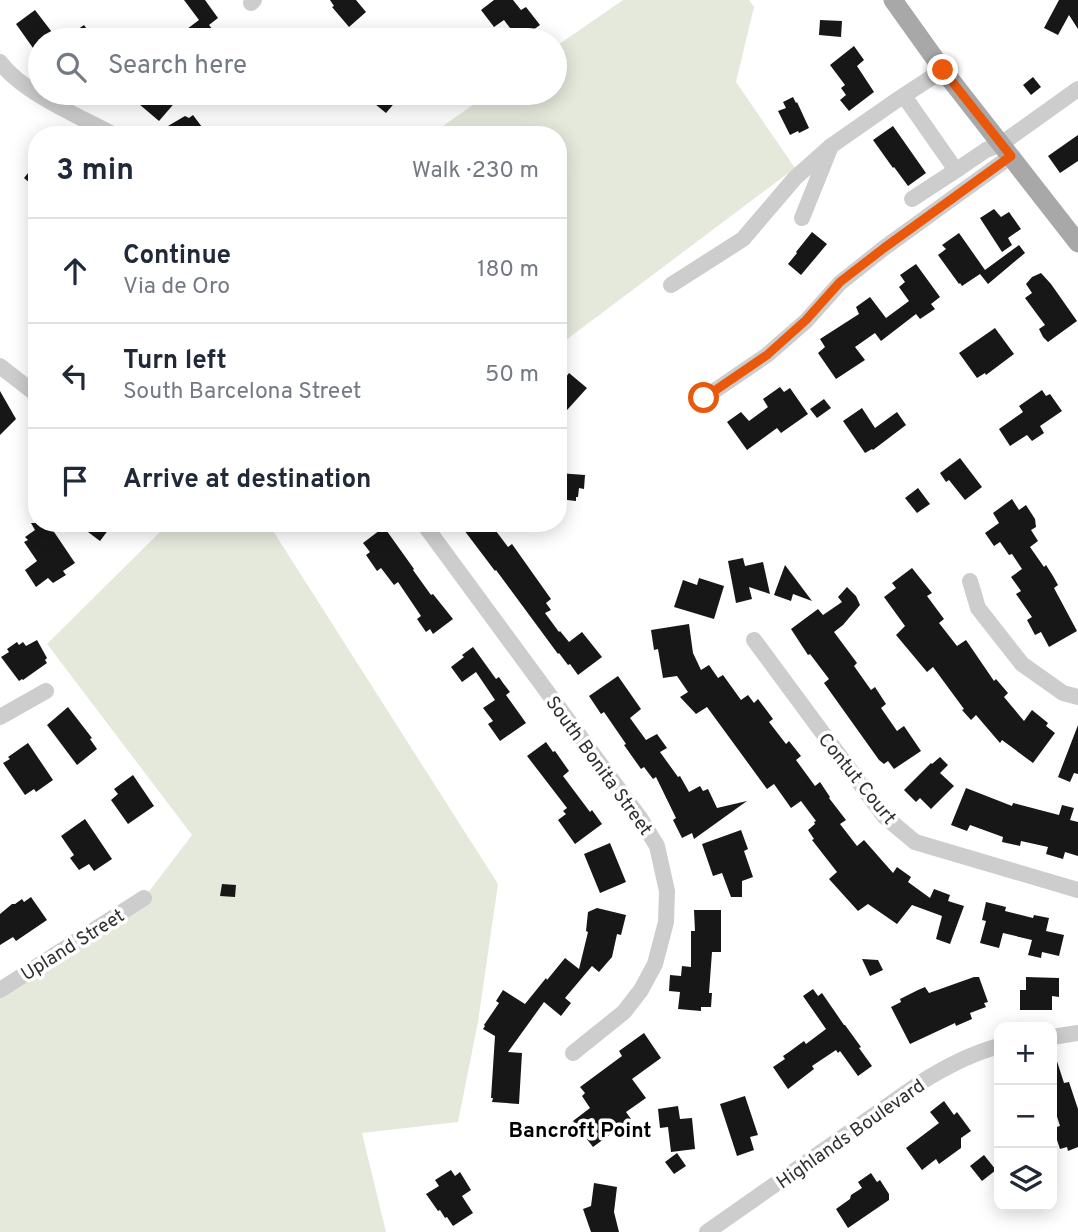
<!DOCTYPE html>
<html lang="en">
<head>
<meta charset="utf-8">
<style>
	body { margin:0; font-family:Overpass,sans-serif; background:#f2f2f3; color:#1f2937 }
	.controls { position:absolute; right:21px; bottom:21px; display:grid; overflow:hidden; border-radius:14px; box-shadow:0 4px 18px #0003 }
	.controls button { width:63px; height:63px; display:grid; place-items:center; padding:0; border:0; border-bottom:2px solid #e0e1e3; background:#fff; color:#1f2937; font:35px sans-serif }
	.stop { position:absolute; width:21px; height:21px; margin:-16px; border:5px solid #ea580c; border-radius:50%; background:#fff }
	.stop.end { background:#ea580c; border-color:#fff; box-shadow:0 2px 7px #0008 }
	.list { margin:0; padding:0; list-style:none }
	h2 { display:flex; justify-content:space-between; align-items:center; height:91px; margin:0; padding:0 28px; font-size:30px }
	h2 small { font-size:23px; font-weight:400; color:#747a83 }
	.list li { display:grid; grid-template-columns:46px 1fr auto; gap:21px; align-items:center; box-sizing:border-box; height:105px; padding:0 28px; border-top:2px solid #e0e1e3 }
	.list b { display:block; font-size:26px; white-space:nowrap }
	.list p { margin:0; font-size:23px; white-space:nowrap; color:#747a83 }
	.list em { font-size:23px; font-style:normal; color:#747a83 }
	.icon { flex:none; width:38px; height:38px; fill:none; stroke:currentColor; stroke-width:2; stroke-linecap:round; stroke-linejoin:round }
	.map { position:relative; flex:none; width:1078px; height:1232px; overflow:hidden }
	.search { position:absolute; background:#fff; box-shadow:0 4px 18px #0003; left:28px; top:28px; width:539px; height:77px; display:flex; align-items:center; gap:18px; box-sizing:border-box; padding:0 24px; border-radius:38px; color:#747a83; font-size:26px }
	.panel { position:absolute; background:#fff; box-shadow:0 4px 18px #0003; left:28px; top:126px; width:539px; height:406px; border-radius:28px }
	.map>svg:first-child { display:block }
	.green { fill:#e5e9dc }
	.building { fill:#171717 }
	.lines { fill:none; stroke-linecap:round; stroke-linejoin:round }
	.minor { stroke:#cdcdcd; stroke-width:16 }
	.major { stroke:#a8a8a8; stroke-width:19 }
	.route { stroke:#ea580c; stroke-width:9 }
	.labels { text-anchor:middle; stroke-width:7; stroke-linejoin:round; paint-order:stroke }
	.street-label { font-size:19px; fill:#303030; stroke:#fff }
	.neighbourhood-label { font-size:21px; font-weight:bold; fill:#000; stroke:#fff }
</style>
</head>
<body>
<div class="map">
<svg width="1078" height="1232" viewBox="0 0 1078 1232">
	<rect width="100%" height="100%" fill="#fff"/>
	<g class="green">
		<path d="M 623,0 L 749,0 L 754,7 L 736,82 L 795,168 L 558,346 L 558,135 L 430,135 L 490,93 L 555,93 L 555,47 Z"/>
		<path d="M 169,523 L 268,523 L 498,884 L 478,1022 L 458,1122 L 362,1133 L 386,1232 L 0,1232 L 0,995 L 144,898 L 192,835 L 47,644 Z"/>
	</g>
	<g class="building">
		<path d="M 184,0 L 205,0 L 218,18 L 209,25 L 221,40 L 196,40 L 187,29 L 199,20 Z"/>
		<path d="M 330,0 L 356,0 L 366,12 L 349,27 L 332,7 L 334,6 Z"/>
		<path d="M 494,0 L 513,0 L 521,10 L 526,7 L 540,25 L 519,40 L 504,20 L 494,27 L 481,10 Z"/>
		<path d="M 1059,0 L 1078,0 L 1078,29 L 1069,15 L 1058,35 L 1044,28 Z"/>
		<path d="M 35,10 L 58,40 L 40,40 L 40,43 L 33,48 L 16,24 Z"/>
		<path d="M 820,20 L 842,21 L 841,37 L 819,35 Z"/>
		<path d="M 84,25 L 95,40 L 62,40 Z"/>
		<path d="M 854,46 L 864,60 L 857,66 L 874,92 L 849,111 L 840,100 L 846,95 L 841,88 L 845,85 L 830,65 Z"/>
		<path d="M 1033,77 L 1041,87 L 1031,95 L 1023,85 Z"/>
		<path d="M 126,93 L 171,93 L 178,99 L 159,121 Z"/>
		<path d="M 384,93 L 403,93 L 386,113 L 375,104 Z"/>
		<path d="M 793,97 L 796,103 L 797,102 L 809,128 L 799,133 L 798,131 L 790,135 L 778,111 L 786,108 L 783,102 Z"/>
		<path d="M 193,115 L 202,127 L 191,135 L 175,135 L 168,126 L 185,116 L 189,118 Z"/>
		<path d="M 893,126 L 926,173 L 908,186 L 894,167 L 893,168 L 873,140 Z"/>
		<path d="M 1078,135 L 1078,161 L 1060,173 L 1048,156 Z"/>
		<path d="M 37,162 L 37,189 L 24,178 Z"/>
		<path d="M 994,209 L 1001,217 L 1009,212 L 1021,229 L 1008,238 L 1012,245 L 1002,252 L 980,218 Z"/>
		<path d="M 812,232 L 827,244 L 801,275 L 788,264 L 797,253 L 796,252 Z"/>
		<path d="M 959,233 L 985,270 L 1019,245 L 1025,253 L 988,284 L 980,274 L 962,286 L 960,283 L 959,284 L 938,255 L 946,249 L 942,245 Z"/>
		<path d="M 916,264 L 940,297 L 931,304 L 935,309 L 920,319 L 916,314 L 881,341 L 875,333 L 855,347 L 865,360 L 836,379 L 818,353 L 825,347 L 820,339 L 859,314 L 856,307 L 870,297 L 886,318 L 909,301 L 899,287 L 905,282 L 900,275 Z"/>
		<path d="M 1041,273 L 1051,284 L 1077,321 L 1048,342 L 1043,337 L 1039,329 L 1045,325 L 1025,298 L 1032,293 L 1026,284 L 1032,277 Z"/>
		<path d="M 995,328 L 1014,354 L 986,375 L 985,373 L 977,378 L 959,353 Z"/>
		<path d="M 558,370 L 566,377 L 569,373 L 587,388 L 558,420 Z"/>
		<path d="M 780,387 L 784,392 L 790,388 L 808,414 L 781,433 L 777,428 L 747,450 L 727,422 L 741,412 L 749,421 L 768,407 L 763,399 Z"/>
		<path d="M 1042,390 L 1046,396 L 1050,394 L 1062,411 L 1040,426 L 1044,433 L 1032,441 L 1027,435 L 1010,446 L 999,429 L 1023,412 L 1019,406 Z"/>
		<path d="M 0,391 L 16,419 L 0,435 Z"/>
		<path d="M 824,399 L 831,408 L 817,418 L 810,409 Z"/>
		<path d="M 862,408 L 875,428 L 897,412 L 906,425 L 873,450 L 872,449 L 865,453 L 843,421 Z"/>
		<path d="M 960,458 L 982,487 L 965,500 L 949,480 L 946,482 L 940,473 Z"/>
		<path d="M 558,473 L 585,475 L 584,489 L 579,488 L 578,497 L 576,497 L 576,501 L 558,499 Z"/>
		<path d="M 918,488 L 930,504 L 917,513 L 905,498 Z"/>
		<path d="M 1012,499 L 1019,510 L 1026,505 L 1035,519 L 1036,527 L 1031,530 L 1038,541 L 1030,547 L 1044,567 L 1046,565 L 1053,576 L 1058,585 L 1054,588 L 1077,631 L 1049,647 L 1041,632 L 1035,635 L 1027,620 L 1032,617 L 1016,594 L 1021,591 L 1011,577 L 1022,569 L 1012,554 L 1009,555 L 1000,542 L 994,546 L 985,533 L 999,523 L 993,513 Z"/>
		<path d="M 31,523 L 48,523 L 75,563 L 63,571 L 66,575 L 53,583 L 48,578 L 36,587 L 25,570 L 37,561 L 24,542 L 28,540 L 25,537 L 35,530 Z"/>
		<path d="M 76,523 L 100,523 L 109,529 L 100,541 Z"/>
		<path d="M 473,523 L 490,523 L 508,547 L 512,544 L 551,599 L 546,603 L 551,610 L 545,613 L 559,632 L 560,631 L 569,642 L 582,632 L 602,657 L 578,675 L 570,664 L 568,665 L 559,653 L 558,654 L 496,570 L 495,571 L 464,530 Z"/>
		<path d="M 384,527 L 414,569 L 413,570 L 431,595 L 433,594 L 453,619 L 433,634 L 430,629 L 426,632 L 417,619 L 421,616 L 398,582 L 394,585 L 381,568 L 377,571 L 366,555 L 370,552 L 363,543 Z"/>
		<path d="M 743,558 L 745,566 L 763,562 L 770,594 L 749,587 L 752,599 L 736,603 L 728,561 Z"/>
		<path d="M 785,565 L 812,601 L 793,594 L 791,601 L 774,595 Z"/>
		<path d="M 912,568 L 932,593 L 927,596 L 944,619 L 939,623 L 957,646 L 966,640 L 994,681 L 996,679 L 1008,693 L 1004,697 L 1024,721 L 1032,710 L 1048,723 L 1046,726 L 1055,733 L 1033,763 L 1002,740 L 1000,743 L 976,715 L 971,720 L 962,710 L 964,709 L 933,667 L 927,672 L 896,635 L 905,626 L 884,597 L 896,588 L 892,583 Z"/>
		<path d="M 699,578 L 724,586 L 714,619 L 674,607 L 683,580 L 697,585 Z"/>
		<path d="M 847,587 L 856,596 L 860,605 L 843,625 L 834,632 L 857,663 L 854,666 L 871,690 L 875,687 L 886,704 L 881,708 L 897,731 L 904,726 L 921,751 L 894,769 L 888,761 L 884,764 L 879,760 L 824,683 L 829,679 L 810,654 L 808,655 L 791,629 L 818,609 L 823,615 L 842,602 L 838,597 Z"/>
		<path d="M 689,624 L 693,653 L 701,670 L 709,665 L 718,678 L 723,675 L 741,700 L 748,695 L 754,703 L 758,699 L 773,719 L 769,722 L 786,744 L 789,741 L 801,756 L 796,760 L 815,786 L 820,782 L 830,797 L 829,798 L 846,820 L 840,824 L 857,846 L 864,840 L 893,873 L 897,867 L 911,877 L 908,882 L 930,898 L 934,889 L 950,895 L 948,901 L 964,906 L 950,944 L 936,939 L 942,916 L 912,905 L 897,924 L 868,904 L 858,911 L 829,879 L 837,872 L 812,840 L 814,839 L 808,830 L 815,824 L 814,822 L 816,821 L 801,801 L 791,808 L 774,784 L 767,789 L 707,707 L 696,714 L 680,697 L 688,692 L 677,676 L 663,678 L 658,649 L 654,650 L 651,630 Z"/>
		<path d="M 37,640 L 47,658 L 45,660 L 47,663 L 23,680 L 22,679 L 19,681 L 1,657 L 9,652 L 7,649 L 17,642 L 19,645 L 23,642 L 26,646 Z"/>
		<path d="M 473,647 L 496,679 L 499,677 L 503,683 L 510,692 L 506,695 L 526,723 L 500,741 L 488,724 L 493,721 L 483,708 L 495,700 L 476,672 L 462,682 L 451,667 L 464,657 L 462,655 Z"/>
		<path d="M 618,676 L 641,709 L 630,718 L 646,740 L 657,734 L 667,748 L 660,752 L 678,777 L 680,776 L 689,792 L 700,786 L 703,791 L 708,789 L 717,808 L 747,801 L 694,839 L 692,833 L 682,838 L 673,820 L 676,818 L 656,777 L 653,779 L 644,767 L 641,769 L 624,745 L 626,744 L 604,712 L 601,714 L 589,696 Z"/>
		<path d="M 68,707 L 92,738 L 90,739 L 97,749 L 77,765 L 47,725 Z"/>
		<path d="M 1078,725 L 1078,774 L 1074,773 L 1070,782 L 1058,777 Z"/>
		<path d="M 546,742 L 553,752 L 555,751 L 569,771 L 563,776 L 590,812 L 592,810 L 602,824 L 575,844 L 558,820 L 566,814 L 563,811 L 567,808 L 527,756 Z"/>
		<path d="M 28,743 L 53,780 L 36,792 L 34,789 L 25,795 L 3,763 L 10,759 L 8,757 Z"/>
		<path d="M 940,757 L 948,765 L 940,773 L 954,786 L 931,809 L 920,798 L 916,802 L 904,790 L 931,763 L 932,764 Z"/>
		<path d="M 133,775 L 154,806 L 128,824 L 111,800 L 118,794 L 114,789 Z"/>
		<path d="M 966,788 L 1012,806 L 1013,803 L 1059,815 L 1062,805 L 1074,808 L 1070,820 L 1078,822 L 1078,856 L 1065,852 L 1063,859 L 1046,854 L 1048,847 L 1021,841 L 1020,846 L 1002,842 L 1003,837 L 970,825 L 967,831 L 951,825 Z"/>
		<path d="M 85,819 L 112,859 L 94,871 L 89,864 L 79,870 L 70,858 L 74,855 L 61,836 Z"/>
		<path d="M 741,830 L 748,849 L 744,851 L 753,877 L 742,881 L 742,897 L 731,897 L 722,873 L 713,876 L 702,844 Z"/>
		<path d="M 610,843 L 626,882 L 600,893 L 584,854 Z"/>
		<path d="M 222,884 L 236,885 L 235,897 L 220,896 Z"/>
		<path d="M 31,897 L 47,920 L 16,941 L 13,937 L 0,945 L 0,914 L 12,904 L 15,904 L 22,899 L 24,902 Z"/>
		<path d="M 986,902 L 1006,907 L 1005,911 L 1033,918 L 1034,915 L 1049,918 L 1046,931 L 1064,935 L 1059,956 L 1042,952 L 1041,958 L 1028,955 L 1032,940 L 1003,933 L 999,948 L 980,943 L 986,921 L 982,920 Z"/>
		<path d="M 597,908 L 626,915 L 621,935 L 617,934 L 612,957 L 599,972 L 592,966 L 565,998 L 571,1003 L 561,1016 L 544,1002 L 508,1052 L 522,1053 L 519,1104 L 492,1102 L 493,1098 L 491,1098 L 495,1036 L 483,1029 L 485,1026 L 484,1025 L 499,1003 L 496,1001 L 503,990 L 525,1004 L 546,978 L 547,980 L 565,958 L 579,969 L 588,932 L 586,931 L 588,912 Z"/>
		<path d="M 694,910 L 721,910 L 721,952 L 712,952 L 709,993 L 712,993 L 711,1007 L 701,1007 L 701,1011 L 678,1009 L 680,992 L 669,991 L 670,975 L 681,976 L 682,966 L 691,967 L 691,931 L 695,931 Z"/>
		<path d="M 862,959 L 878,960 L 883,970 L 870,976 Z"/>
		<path d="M 974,977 L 979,977 L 988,1002 L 984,1003 L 986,1007 L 970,1013 L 972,1019 L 956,1026 L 955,1023 L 910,1044 L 891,1007 L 901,1002 L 900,999 L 918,990 L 925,987 L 929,993 Z"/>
		<path d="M 1026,977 L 1059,978 L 1059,997 L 1052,996 L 1052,1010 L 1020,1010 L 1020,990 L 1026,990 Z"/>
		<path d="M 813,989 L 818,996 L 822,993 L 844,1025 L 845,1025 L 861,1047 L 859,1048 L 872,1066 L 858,1076 L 840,1051 L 838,1053 L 836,1050 L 812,1066 L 814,1069 L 788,1089 L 773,1067 L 785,1059 L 783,1056 L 789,1052 L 804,1041 L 806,1044 L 826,1029 L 803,996 Z"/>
		<path d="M 644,1033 L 661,1058 L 632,1079 L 646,1098 L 626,1112 L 631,1119 L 593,1147 L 573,1121 L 590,1108 L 582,1096 L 585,1093 L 580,1087 L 622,1056 L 619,1051 Z"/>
		<path d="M 1054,1052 L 1064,1083 L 1069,1082 L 1078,1109 L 1078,1147 L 1068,1151 L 1067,1147 L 1060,1149 L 1053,1128 L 1060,1126 L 1052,1101 L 1052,1053 Z"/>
		<path d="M 745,1096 L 758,1135 L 750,1137 L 754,1150 L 737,1156 L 720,1104 Z"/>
		<path d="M 944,1101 L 954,1115 L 957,1112 L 971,1131 L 961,1138 L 961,1148 L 939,1164 L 936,1159 L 922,1170 L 906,1148 L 939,1123 L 930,1112 Z"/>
		<path d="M 678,1106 L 680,1119 L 692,1118 L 695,1149 L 671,1152 L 668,1127 L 660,1128 L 658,1109 Z"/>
		<path d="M 677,1153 L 686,1166 L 674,1174 L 665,1162 Z"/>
		<path d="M 984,1155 L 996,1170 L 982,1181 L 970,1166 Z"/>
		<path d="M 451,1170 L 455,1176 L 460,1172 L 471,1190 L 462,1196 L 473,1213 L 453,1226 L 447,1217 L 445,1218 L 440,1210 L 438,1211 L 426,1194 L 439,1186 L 435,1180 Z"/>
		<path d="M 871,1173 L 877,1182 L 880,1180 L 889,1194 L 889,1200 L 848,1228 L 836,1209 L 850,1199 L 851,1195 L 862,1188 L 858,1182 Z"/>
		<path d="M 594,1183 L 617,1187 L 614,1212 L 619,1232 L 591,1232 L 583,1209 L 591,1206 Z"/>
	</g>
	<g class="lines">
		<g class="minor">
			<path d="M 251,3 L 254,0"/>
			<path d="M 0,62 C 23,93 79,116 114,135"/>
			<path d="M 904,96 L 953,166 L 958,169 L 986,150 L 1001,144 L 1078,89"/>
			<path d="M 912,199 L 958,169"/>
			<path d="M 802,218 L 831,146 L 897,100 L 943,70"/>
			<path d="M 671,285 L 743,239 L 795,178 L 831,146"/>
			<path d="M 0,366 L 37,395"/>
			<path d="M 704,398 L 767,355 L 806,321 L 840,283 L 884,248 L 1011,156"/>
			<path d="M 423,523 L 640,818 L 657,846 L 667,891 L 666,922 L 655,964 L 641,990 L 624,1012 L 573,1053"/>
			<path d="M 970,581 L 978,608 L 1022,664 L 1063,693 L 1078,697"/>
			<path d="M 754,640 L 884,816 L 915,842 L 1078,890"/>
			<path d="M 0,717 L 46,691"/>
			<path d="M 0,990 L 144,898"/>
			<path d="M 1052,1037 L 1078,1033"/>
			<path d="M 707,1232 L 920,1083 C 945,1067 970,1054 999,1046"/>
		</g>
		<path class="major" d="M 893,0 L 943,70 L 1078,243"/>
	</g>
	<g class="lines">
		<path class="route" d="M 704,398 L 767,355 L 806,320 L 840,282 L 884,248 L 1011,156 L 943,70"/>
	</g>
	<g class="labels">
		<g class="street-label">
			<text transform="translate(600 765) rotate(54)" y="7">South Bonita Street</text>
			<text transform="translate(858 778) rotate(51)" y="7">Contut Court</text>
			<text transform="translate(72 944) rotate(-32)" y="7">Upland Street</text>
			<text transform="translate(850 1133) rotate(-35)" y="7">Highlands Boulevard</text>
		</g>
		<g class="neighbourhood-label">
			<text x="580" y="1137">Bancroft Point</text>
		</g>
	</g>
</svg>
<div class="controls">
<button>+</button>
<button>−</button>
<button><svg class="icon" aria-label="layers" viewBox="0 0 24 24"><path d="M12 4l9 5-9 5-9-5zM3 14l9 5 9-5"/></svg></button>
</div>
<div class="stop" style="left:704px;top:398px"></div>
<div class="stop end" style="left:943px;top:70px"></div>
<div class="search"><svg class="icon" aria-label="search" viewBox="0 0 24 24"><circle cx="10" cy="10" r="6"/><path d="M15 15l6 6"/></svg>Search here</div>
<section class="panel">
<h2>3 min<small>Walk · 230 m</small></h2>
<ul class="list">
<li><svg class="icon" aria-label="ahead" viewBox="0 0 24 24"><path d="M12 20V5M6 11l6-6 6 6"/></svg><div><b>Continue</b><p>Via de Oro</p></div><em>180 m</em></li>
<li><svg class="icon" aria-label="left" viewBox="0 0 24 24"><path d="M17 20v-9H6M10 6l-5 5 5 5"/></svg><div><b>Turn left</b><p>South Barcelona Street</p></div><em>50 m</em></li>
<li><svg class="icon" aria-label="arrive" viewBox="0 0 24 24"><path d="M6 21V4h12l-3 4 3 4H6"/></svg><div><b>Arrive at destination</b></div></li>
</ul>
</section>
</div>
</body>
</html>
